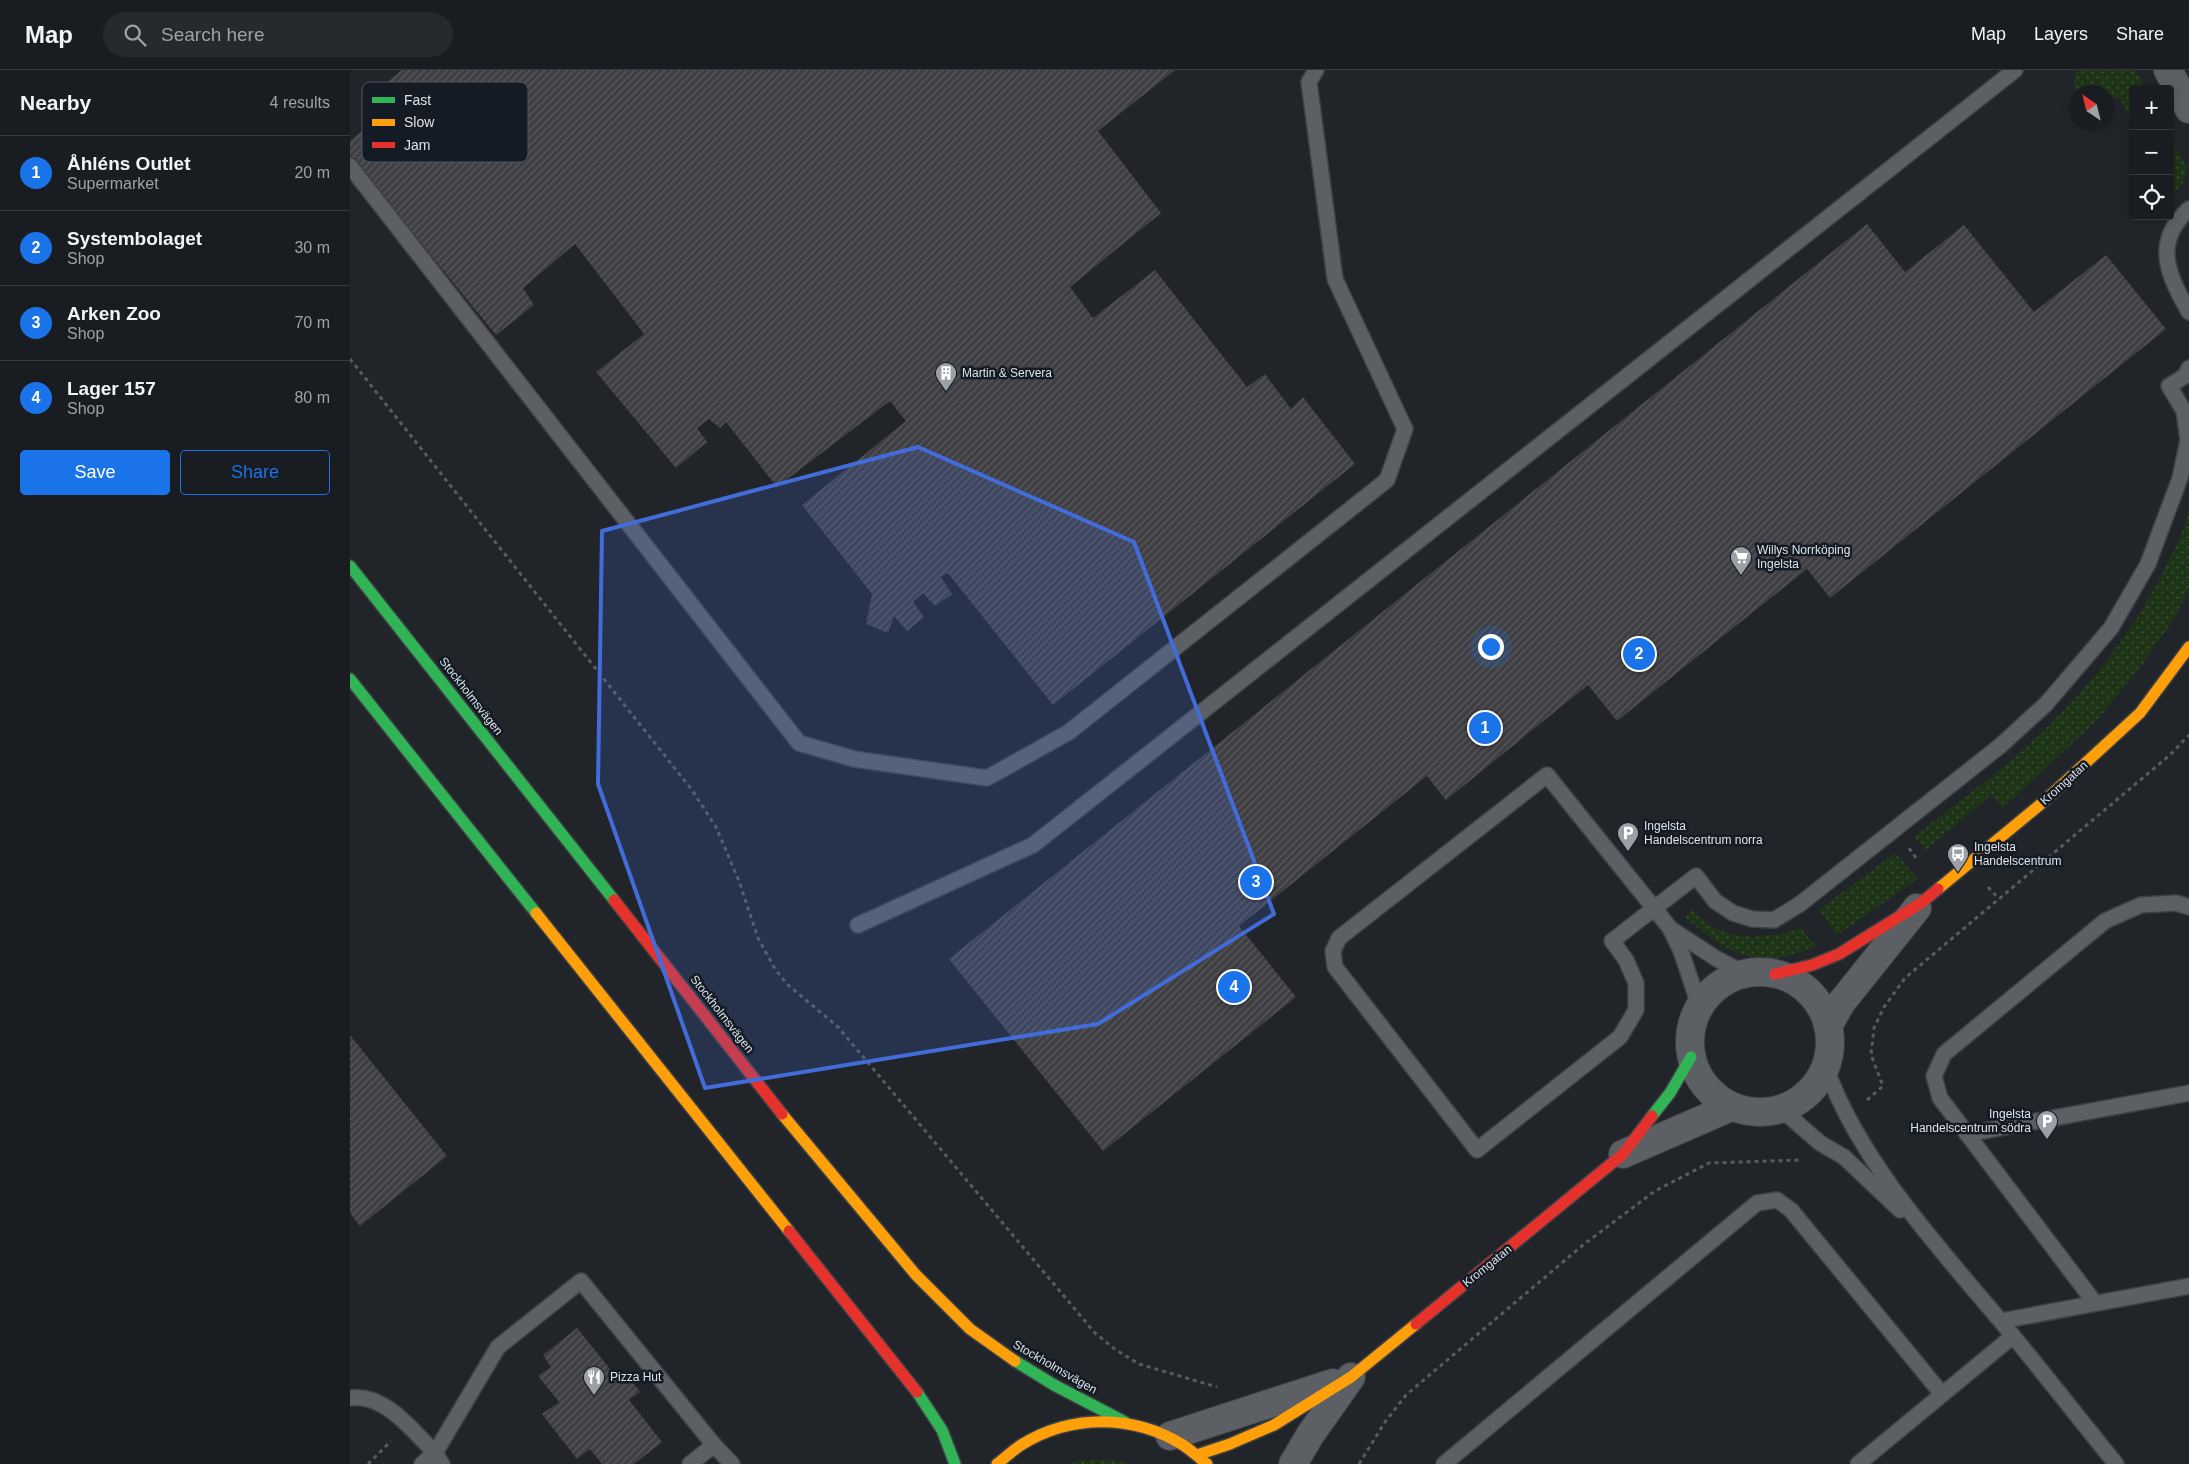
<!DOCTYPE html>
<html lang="en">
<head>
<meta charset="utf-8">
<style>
	body { margin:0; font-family:Arial,sans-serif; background:#26292d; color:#f1f3f6 }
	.controls { position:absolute; right:15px; top:15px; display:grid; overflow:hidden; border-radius:5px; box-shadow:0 2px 8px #0003 }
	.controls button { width:45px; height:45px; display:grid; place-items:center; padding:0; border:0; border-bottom:1px solid #373a3e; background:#191c20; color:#f1f3f6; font:25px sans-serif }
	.compass { position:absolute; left:1719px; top:15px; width:45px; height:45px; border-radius:50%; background:#191c20; box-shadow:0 2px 8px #0003; rotate:325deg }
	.you { position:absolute; left:1140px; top:576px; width:18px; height:18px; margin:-12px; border:4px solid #fff; border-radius:50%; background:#1a73e8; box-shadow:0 0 0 8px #1a73e833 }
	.badge { display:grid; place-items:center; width:32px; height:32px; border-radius:50%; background:#1a73e8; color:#fff; font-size:16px; font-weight:700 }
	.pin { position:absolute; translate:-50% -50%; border:2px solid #fff; box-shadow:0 1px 5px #0006 }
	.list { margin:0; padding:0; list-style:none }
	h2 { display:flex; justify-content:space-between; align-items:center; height:65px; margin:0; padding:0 20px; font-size:21px }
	h2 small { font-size:16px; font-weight:400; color:#9fa1a5 }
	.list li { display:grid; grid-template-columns:32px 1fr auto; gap:15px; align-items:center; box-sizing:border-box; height:75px; padding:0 20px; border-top:1px solid #373a3e }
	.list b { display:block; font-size:19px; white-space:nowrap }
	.list p { margin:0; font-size:16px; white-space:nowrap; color:#9fa1a5 }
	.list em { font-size:16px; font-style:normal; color:#9fa1a5 }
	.actions { display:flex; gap:10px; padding:15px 20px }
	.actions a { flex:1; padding:11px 0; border:1px solid #1a73e8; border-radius:5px; text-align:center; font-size:18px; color:#1a73e8 }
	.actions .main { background:#1a73e8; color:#fff }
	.icon { flex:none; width:28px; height:28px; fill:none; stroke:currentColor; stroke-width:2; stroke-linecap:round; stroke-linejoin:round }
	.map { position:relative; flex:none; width:1839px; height:1394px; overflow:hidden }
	header { display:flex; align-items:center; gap:30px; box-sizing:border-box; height:70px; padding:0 25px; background:#191c20; border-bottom:1px solid #373a3e }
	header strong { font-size:24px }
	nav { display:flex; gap:28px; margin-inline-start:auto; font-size:18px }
	.search { width:350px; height:45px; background:#26292d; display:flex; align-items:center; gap:12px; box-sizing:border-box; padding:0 18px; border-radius:28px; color:#9fa1a5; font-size:19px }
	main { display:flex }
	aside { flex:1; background:#191c20 }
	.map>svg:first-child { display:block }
	.grass { fill:url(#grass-dots) }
	.building { fill:url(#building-hatch) }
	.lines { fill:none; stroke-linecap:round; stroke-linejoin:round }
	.lane-casing { stroke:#3d4045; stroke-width:18 }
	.street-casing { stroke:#3d4045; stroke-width:30 }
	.fast-casing { stroke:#3d4045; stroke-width:14 }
	.slow-casing { stroke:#3d4045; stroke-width:14 }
	.jam-casing { stroke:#3d4045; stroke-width:14 }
	.path { stroke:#585c60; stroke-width:3; stroke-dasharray:4 4; stroke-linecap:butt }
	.lane { stroke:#5c6064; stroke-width:15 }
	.street { stroke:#5c6064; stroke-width:28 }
	.fast { stroke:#30b455; stroke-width:11 }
	.slow { stroke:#ff9f0a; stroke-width:11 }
	.jam { stroke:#e5322d; stroke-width:11 }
	.marked { fill:#436cdb; fill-opacity:0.2; stroke:#436cdb; stroke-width:4; stroke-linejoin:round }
	.labels { text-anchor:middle; stroke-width:5; stroke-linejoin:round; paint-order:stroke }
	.poi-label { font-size:12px; fill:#dde2e8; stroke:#141b24; text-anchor:start }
	.street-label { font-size:12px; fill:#dde2e8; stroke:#141b24 }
	.key { fill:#141b24; stroke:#50575f; stroke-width:1 }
	.key-label { font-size:14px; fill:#dde2e8 }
</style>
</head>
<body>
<header>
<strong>Map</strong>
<div class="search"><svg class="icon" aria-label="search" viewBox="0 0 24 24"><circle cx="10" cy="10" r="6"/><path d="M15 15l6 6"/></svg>Search here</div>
<nav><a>Map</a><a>Layers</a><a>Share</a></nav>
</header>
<main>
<aside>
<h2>Nearby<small>4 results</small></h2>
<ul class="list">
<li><span class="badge">1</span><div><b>Åhléns Outlet</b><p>Supermarket</p></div><em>20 m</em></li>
<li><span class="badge">2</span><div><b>Systembolaget</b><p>Shop</p></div><em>30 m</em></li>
<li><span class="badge">3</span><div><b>Arken Zoo</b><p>Shop</p></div><em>70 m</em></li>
<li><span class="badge">4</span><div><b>Lager 157</b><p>Shop</p></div><em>80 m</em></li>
</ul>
<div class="actions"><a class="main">Save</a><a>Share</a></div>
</aside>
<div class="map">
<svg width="1839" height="1394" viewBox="0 0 1839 1394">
	<defs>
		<pattern id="grass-dots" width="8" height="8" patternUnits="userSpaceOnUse" patternTransform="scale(1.25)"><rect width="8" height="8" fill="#1e3417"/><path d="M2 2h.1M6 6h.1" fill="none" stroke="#3e5139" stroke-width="1.8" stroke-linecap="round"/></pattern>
		<pattern id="building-hatch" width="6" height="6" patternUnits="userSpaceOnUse" patternTransform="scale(1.25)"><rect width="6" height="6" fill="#3f3e42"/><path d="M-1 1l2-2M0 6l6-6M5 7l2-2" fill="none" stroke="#5a5a5d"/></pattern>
	</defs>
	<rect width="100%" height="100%" fill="#21252a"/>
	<g class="grass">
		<path d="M 1726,0 L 1785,0 L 1795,19 L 1783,19 L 1783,54 L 1769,27 L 1757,29 L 1756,22 L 1727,22 L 1724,16 Z"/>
		<path d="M 1820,66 L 1837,98 L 1832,115 L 1820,127 Z"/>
		<path d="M 1839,441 L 1839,518 L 1826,546 L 1789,599 L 1747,650 L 1653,738 L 1641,725 L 1576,780 L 1564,767 C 1597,741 1631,716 1663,689 C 1724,636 1777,574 1814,500 C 1823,481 1834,462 1839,441 Z"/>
		<path d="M 1545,783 L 1568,809 L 1487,865 L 1469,840 Z"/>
		<path d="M 1342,840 C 1350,846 1358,855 1367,859 C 1397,871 1422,867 1451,858 L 1466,877 C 1454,880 1441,887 1428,888 C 1389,892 1363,871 1335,847 Z"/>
		<path d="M 733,1390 L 761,1390 L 781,1394 L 720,1394 Z"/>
	</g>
	<g class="building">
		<path d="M 52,0 L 825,0 L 748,61 L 811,143 L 720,217 L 743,248 L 805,200 L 897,317 L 915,304 L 941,339 L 953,327 L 1005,394 L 703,635 L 598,503 L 591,507 L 602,524 L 585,536 L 573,523 L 563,532 L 574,547 L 557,561 L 544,546 L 538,563 L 516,554 L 522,524 L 452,435 L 556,351 L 540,331 L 427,417 L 376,352 L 370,358 L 359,349 L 347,358 L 357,372 L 326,398 L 246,302 L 294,264 L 225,174 L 173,218 L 184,235 L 146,265 L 0,86 L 0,71 L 40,37 L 28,20 Z"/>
		<path d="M 1517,154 L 1555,202 L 1614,155 L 1684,242 L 1756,185 L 1816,259 L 1480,528 L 1457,499 L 1267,651 L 1238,615 L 1096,730 L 1077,706 L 889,856 L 946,927 L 753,1081 L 599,889 Z"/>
		<path d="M 0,965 L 97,1086 L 10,1156 L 0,1143 Z"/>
		<path d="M 227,1258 L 269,1310 L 276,1304 L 290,1322 L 279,1330 L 312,1372 L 284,1394 L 252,1394 L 240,1379 L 227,1389 L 192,1344 L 209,1332 L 188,1306 L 201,1297 L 193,1285 Z"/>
	</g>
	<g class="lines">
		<g class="lane-casing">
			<g id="lane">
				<path d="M 0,96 L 449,673 L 504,689 L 637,708 L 719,662 L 1037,410 L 1055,359 L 985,209 L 959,12 L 966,0"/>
				<path d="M 1839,139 C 1802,172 1818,205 1839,242"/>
				<path d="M 508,855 L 683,775 L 1665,0"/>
				<path d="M 1321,859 L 1367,889 L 1396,904"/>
				<path d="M 1349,935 L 1331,881 L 1320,858 L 1197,705 L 989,868 L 983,881 L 985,897 L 1127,1080 L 1270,967 L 1286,940 L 1286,913 L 1276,890 L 1262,871 L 1346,806 L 1365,831 L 1383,843 L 1402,849 L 1424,850 L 1450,834 L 1650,676 L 1696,634 L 1761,558 L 1798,494 L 1830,408 L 1838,370 L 1834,341 L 1819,316 L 1835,306 L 1839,298"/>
				<path d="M 1476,998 C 1509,1090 1587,1176 1649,1249 C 1689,1297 1727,1346 1766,1394"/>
				<path d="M 1432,1040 L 1470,1073 L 1494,1087 L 1550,1140"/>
				<path d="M 1617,1064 L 1839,1023"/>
				<path d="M 1745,1233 L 1590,1028 L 1584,1006 L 1594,984 L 1755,851 L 1791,835 L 1826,833 L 1839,837"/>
				<path d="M 1651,1251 L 1839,1216"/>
				<path d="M 0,1328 C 34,1322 64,1362 85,1383"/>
				<path d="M 72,1394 L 85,1383"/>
				<path d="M 92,1394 L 85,1383 L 148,1277 L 231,1211 L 364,1375 L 382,1394"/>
				<path d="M 340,1394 L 364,1375"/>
				<path d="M 1094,1394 L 1407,1133 L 1427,1130 L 1441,1140 L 1592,1324"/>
				<path d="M 1508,1394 L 1663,1266"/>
			</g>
		</g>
		<g class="street-casing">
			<g id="street">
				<path d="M 1818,0 L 1839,39"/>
				<circle cx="1410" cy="972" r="70"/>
				<path d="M 1478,956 L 1491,933 L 1567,838"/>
				<path d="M 1273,1084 L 1381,1037"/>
				<path d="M 820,1366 L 983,1313"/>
				<path d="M 943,1394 L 960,1365 L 1001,1307"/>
			</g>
		</g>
		<g class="fast-casing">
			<g id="fast">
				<path d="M 0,496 L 264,830"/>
				<path d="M 0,609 L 186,843"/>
				<path d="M 1302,1046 L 1320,1023 L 1341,987"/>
				<path d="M 665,1291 L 704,1315 L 775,1352"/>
				<path d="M 567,1322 L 592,1360 L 605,1394"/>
			</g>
		</g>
		<g class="slow-casing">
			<g id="slow">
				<path d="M 1588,819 L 1692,733 L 1790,643 L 1839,577"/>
				<path d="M 186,843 L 439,1161"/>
				<path d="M 432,1044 L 566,1205 L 620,1259 L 665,1291"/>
				<path d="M 847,1385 L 880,1374 L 924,1355 L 1001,1307 L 1066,1254"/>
				<path d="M 647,1394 C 655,1388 663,1380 671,1375 C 721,1344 783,1344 833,1375 C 841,1380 849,1388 857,1394"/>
			</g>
		</g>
		<g class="jam-casing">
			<g id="jam">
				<path d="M 264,830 L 432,1044"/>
				<path d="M 1425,904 L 1462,895 L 1489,884 L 1571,833 L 1588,819"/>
				<path d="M 439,1161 L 567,1322"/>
				<path d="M 1066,1254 L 1273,1084 L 1302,1046"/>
			</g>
		</g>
		<g class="path">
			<path d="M 0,289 L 342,720 L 366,757 L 389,811 L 408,868 L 425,899 L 438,915 L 488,957 L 745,1263 L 766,1280 L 789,1294 L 867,1317"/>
			<path d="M 1559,778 L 1566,788"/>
			<path d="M 1638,817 L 1649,829"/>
			<path d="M 1517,1030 L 1533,1016 L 1521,985 L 1524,958 L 1534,937 L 1555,908 L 1820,685 L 1839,665"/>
			<path d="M 18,1394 L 41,1371"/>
			<path d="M 1009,1394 L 1035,1352 L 1056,1325 L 1233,1175 L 1305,1121 L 1359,1093 L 1451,1090"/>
		</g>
		<use href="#lane" class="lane"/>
		<use href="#street" class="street"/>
		<use href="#fast" class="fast"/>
		<use href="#slow" class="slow"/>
		<use href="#jam" class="jam"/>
	</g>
	<path class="marked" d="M 568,377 L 784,472 L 924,844 L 748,954 L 355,1018 L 248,714 L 252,461 Z"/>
	<defs>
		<g id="building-pin" transform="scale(1.125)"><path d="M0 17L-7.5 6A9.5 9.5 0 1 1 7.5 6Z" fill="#9ba0a6" stroke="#141b24"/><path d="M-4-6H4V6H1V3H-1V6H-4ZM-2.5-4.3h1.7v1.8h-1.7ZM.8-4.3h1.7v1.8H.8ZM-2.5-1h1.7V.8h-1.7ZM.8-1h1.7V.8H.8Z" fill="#fff"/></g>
		<g id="supermarket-pin" transform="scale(1.125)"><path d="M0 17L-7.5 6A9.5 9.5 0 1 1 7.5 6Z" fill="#9ba0a6" stroke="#141b24"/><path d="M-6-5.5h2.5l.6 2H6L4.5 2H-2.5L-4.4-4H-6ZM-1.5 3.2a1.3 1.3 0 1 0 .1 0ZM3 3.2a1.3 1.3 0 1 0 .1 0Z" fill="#fff"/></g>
		<g id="parking-pin" transform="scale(1.125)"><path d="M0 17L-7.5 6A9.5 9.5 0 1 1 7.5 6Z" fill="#9ba0a6" stroke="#141b24"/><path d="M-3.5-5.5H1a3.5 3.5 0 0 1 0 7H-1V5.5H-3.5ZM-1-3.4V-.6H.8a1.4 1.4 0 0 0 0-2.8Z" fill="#fff"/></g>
		<g id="bus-pin" transform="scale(1.125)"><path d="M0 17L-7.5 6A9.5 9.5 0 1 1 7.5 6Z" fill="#9ba0a6" stroke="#141b24"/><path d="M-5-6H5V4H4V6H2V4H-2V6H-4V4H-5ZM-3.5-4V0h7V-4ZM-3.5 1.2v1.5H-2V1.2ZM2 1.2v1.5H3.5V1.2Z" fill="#fff"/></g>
		<g id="restaurant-pin" transform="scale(1.125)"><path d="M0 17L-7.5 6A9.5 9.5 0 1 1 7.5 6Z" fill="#9ba0a6" stroke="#141b24"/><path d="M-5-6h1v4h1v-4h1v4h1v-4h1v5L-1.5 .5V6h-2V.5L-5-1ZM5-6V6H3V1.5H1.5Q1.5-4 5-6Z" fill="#fff"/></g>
	</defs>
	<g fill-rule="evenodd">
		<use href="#building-pin" x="596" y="303"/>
		<use href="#supermarket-pin" x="1391" y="487"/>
		<use href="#parking-pin" x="1278" y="763"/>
		<use href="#bus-pin" x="1608" y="784"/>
		<use href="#parking-pin" x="1697" y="1051"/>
		<use href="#restaurant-pin" x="244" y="1307"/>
	</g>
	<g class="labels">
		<g class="poi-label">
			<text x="612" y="307">Martin &amp; Servera</text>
			<text x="1407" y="484">Willys Norrköping<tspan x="1407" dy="14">Ingelsta</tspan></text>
			<text x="1294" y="760">Ingelsta<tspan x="1294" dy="14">Handelscentrum norra</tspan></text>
			<text x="1624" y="781">Ingelsta<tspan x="1624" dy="14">Handelscentrum</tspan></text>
			<text x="1681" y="1048" text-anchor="end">Ingelsta<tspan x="1681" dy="14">Handelscentrum södra</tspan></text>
			<text x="260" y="1311">Pizza Hut</text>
		</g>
		<g class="street-label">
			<text transform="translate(121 626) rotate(52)" y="4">Stockholmsvägen</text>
			<text transform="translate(1714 713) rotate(-42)" y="4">Kromgatan</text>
			<text transform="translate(372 944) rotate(52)" y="4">Stockholmsvägen</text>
			<text transform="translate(1137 1196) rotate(-39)" y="4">Kromgatan</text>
			<text transform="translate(705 1297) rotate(30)" y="4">Stockholmsvägen</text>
		</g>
	</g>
	<rect x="12" y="12" width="166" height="80" rx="8" class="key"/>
	<rect x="22" y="27" width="23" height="6" fill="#30b455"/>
	<rect x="22" y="49" width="23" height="7" fill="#ff9f0a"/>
	<rect x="22" y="72" width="23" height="6" fill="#e5322d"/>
	<g class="key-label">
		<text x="54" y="35">Fast</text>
		<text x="54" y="57">Slow</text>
		<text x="54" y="80">Jam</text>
	</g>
</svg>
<div class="controls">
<button>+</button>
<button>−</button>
<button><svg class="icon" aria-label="locate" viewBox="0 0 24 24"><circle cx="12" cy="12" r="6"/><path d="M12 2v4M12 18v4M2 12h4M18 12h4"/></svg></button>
</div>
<svg class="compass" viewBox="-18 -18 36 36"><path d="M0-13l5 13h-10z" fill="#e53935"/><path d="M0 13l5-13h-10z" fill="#9fa1a5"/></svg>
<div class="you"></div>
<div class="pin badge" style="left:1135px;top:658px">1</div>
<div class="pin badge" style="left:1289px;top:584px">2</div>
<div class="pin badge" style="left:906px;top:812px">3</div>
<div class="pin badge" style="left:884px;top:917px">4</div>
</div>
</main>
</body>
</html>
